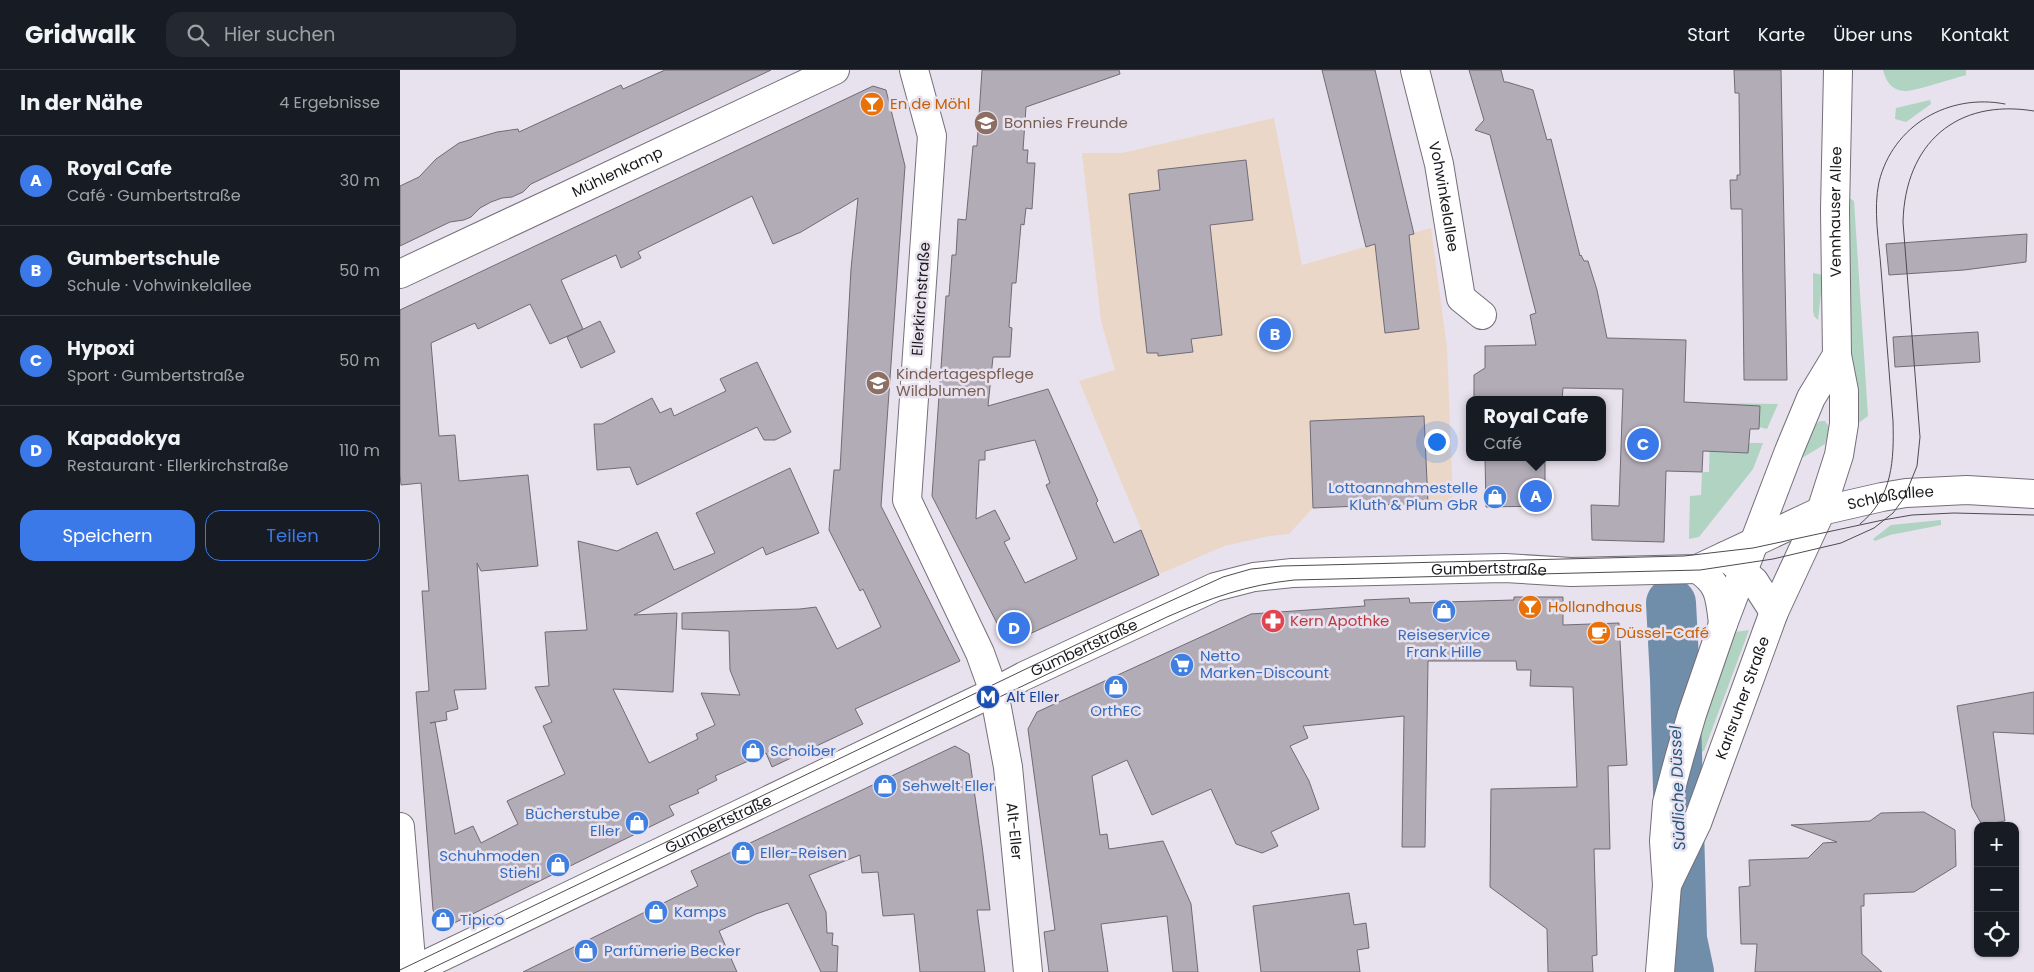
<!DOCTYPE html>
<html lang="de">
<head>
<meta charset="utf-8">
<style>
	body { margin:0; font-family:Poppins,sans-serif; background:#242831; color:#f1f3f6 }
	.controls { position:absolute; right:15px; bottom:15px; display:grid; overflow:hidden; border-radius:10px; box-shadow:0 1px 4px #0004 }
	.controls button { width:45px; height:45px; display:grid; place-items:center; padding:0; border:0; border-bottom:1px solid #363941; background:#171b24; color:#f1f3f6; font:25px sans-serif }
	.you { position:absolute; left:1036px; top:371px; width:18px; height:18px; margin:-12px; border:4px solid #fff; border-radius:50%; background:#1a73e8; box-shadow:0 0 0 8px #1a73e833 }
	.badge { display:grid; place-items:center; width:32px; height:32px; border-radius:50%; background:#3b79e8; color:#fff; font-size:16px; font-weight:700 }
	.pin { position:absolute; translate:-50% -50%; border:2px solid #fff; box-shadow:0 1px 5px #0006 }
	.popup { position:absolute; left:1066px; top:326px; width:140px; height:65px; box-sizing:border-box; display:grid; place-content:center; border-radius:10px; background:#171b24; filter:drop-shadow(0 1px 4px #0005); font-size:16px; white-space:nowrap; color:#9ea1a6 }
	.popup b { font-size:19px; color:#f1f3f6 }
	.popup::after { content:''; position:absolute; left:50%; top:100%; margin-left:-10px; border:10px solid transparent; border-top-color:#171b24 }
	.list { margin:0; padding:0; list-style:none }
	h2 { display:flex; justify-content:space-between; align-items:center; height:65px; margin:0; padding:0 20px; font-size:21px }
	h2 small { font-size:16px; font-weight:400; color:#9ea1a6 }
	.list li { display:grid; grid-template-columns:32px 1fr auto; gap:15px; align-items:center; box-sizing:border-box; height:90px; padding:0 20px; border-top:1px solid #363941 }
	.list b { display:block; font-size:19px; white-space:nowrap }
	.list p { margin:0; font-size:16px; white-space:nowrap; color:#9ea1a6 }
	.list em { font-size:16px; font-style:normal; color:#9ea1a6 }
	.actions { display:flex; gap:10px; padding:15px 20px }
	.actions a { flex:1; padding:11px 0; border:1px solid #3b79e8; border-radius:15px; text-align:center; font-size:18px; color:#3b79e8 }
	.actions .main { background:#3b79e8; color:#fff }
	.icon { flex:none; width:28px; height:28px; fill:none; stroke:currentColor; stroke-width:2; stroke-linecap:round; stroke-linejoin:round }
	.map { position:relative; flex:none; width:1634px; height:902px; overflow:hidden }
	header { display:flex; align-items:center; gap:30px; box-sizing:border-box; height:70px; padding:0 25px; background:#171b24; border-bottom:1px solid #363941 }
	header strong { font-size:24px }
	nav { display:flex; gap:28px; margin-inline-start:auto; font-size:18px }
	.search { width:350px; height:45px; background:#242831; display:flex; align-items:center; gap:12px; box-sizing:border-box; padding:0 18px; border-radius:15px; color:#9ea1a6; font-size:19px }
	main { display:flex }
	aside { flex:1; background:#171b24 }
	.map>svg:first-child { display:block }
	.education { fill:#ead7c7 }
	.green { fill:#b0d3c2 }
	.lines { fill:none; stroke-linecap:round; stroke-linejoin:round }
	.river { stroke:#708da9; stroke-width:50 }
	.building { fill:#b2acb7; stroke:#706b75; fill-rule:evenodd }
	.minor-casing { stroke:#746f79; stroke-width:30 }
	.major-casing { stroke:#746f79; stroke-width:30 }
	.minor { stroke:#fff; stroke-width:28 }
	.major { stroke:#fff; stroke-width:28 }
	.tram { stroke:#4e4b51; stroke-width:1 }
	.labels { text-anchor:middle; stroke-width:5; stroke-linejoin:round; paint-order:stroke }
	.food-label { font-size:15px; fill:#c56008; stroke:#e8e2ee; text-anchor:start }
	.education-label { font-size:15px; fill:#785e54; stroke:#e8e2ee; text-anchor:start }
	.street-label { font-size:15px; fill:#1b191d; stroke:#e8e2ee }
	.shop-label { font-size:15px; fill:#366cbe; stroke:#e8e2ee; text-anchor:start }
	.health-label { font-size:15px; fill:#be3a42; stroke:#e8e2ee; text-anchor:start }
	.transit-label { font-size:15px; fill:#164399; stroke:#e8e2ee; text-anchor:start }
	.water-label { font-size:16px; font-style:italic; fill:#27557c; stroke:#e8e2ee }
</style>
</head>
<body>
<header>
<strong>Gridwalk</strong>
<div class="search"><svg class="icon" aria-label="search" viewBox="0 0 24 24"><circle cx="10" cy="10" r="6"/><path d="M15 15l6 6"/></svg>Hier suchen</div>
<nav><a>Start</a><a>Karte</a><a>Über uns</a><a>Kontakt</a></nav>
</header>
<main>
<aside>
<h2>In der Nähe<small>4 Ergebnisse</small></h2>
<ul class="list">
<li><span class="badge">A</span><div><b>Royal Cafe</b><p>Café · Gumbertstraße</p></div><em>30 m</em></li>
<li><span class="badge">B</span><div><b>Gumbertschule</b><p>Schule · Vohwinkelallee</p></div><em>50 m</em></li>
<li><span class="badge">C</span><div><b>Hypoxi</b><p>Sport · Gumbertstraße</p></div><em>50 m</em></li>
<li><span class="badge">D</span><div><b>Kapadokya</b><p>Restaurant · Ellerkirchstraße</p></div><em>110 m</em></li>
</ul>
<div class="actions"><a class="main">Speichern</a><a>Teilen</a></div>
</aside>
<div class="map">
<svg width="1634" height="902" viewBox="0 0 1634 902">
	<rect width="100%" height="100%" fill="#e8e2ee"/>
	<path class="education" d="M 874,48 L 902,195 L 1031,158 L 1047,278 L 1053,431 L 913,438 L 889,464 L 869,466 L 824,476 L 760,504 L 679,311 L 715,300 L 701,251 L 682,83 L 722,83 Z"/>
	<g class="green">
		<path d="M 1483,0 L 1566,0 L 1566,5 C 1555,8 1512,22 1504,21 C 1491,20 1486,11 1483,0 Z"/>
		<path d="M 1530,30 L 1531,34 L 1506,52 L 1495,49 L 1496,38 Z"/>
		<path d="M 1449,128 L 1454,131 L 1468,346 L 1453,357 Z"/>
		<path d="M 1413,203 L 1423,205 L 1418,250 L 1414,246 L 1413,240 Z"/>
		<path d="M 1311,333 L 1378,334 L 1367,359 L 1359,357 L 1359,349 L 1311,356 Z"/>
		<path d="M 1420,351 L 1425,351 L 1429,357 L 1425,374 L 1402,388 L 1416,354 Z"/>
		<path d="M 1310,365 L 1322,382 L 1347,383 L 1349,373 L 1363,373 L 1353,399 L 1299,467 L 1289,469 L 1290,426 L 1301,425 L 1302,402 L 1309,402 Z"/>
		<path d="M 1541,450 L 1541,455 L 1490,465 L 1475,471 L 1473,469 L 1491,455 Z"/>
		<path d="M 1349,560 L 1304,681 L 1301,682 L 1297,677 L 1297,673 L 1335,562 Z"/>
	</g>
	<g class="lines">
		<path class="river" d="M 1271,533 L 1275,609 L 1282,869 L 1289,902"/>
	</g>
	<g class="building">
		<path d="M 265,0 L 371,0 L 131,114 L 123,122 L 112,127 L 102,128 L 91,132 L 80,138 L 71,147 L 64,150 L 50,152 L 0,176 L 0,116 L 19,107 L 36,89 L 59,73 L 97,62 L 118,59 L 119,62 L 221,15 L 223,19 Z"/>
		<path d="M 582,0 L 719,0 L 720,4 L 626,37 L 623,80 L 628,80 L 627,93 L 635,93 L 632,139 L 626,138 L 624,155 L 621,154 L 616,213 L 612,213 L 609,257 L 612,258 L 610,287 L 593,287 L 588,336 L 648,319 L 698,431 L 696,433 L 714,473 L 741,460 L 759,505 L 614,571 L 604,567 L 532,426 L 546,226 L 549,226 L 552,185 L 556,185 L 558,149 L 566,150 L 573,76 L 577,76 ZM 635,370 L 650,413 L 646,415 L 677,489 L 625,513 L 604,472 L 610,469 L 595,440 L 576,449 L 579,390 L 585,390 L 585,381 Z"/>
		<path d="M 922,0 L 975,0 L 1014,164 L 1009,165 L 1019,259 L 985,263 L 975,174 L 966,177 Z"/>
		<path d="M 1069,0 L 1101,0 L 1104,12 L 1107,12 L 1133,20 L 1147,70 L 1151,69 L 1180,186 L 1181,185 L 1184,191 L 1188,191 L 1197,220 L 1207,268 L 1286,270 L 1284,332 L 1360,336 L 1359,359 L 1350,359 L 1348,383 L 1303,381 L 1302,402 L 1266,401 L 1264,472 L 1192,470 L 1191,435 L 1219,436 L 1223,319 L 1163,318 L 1162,330 L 1074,330 L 1074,305 L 1085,298 L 1085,276 L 1136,275 L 1130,245 L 1136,243 L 1090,65 L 1075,60 L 1084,50 Z"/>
		<path d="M 1334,0 L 1381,0 L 1387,310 L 1344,310 L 1342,139 L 1331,139 L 1330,110 L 1337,110 L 1337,105 L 1340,105 L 1339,23 L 1335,23 Z"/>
		<path d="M 473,16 L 486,20 L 505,96 L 481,436 L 560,591 L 455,639 L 463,654 L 372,697 L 366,683 L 315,706 L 317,710 L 297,720 L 299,723 L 269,736 L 274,745 L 42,859 L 33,840 L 16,622 L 29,621 L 22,521 L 29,521 L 21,413 L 1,415 L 0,404 L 0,240 ZM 352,126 L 373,174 L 401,162 L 458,128 L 451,199 L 440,400 L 434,400 L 429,460 L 460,521 L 463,519 L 481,557 L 437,579 L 416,537 L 400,539 L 282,543 L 282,559 L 329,561 L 330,600 L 340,625 L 301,623 L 315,655 L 296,664 L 298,669 L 249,693 L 213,619 L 273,622 L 277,543 L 234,545 L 363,477 L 366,485 L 419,463 L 390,398 L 296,443 L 315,483 L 274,500 L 257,462 L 217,481 L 178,471 L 187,560 L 145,562 L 149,616 L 135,617 L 152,652 L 143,656 L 165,704 L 107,731 L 118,754 L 81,773 L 73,756 L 55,764 L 35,652 L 30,653 L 47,650 L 46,642 L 58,639 L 54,620 L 86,619 L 77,493 L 81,501 L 138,496 L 128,405 L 59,411 L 55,365 L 39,366 L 31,273 L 75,253 L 78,259 L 130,234 L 150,274 L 183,259 L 161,210 L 216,185 L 221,198 L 241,188 L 238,182 Z"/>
		<path d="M 846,90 L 853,150 L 810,155 L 822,265 L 791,269 L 793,282 L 758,286 L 758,283 L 747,283 L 729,124 L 760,120 L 758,100 Z"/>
		<path d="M 1627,164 L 1626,192 L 1564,200 L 1489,205 L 1486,174 Z"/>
		<path d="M 200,251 L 215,282 L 181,298 L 167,267 Z"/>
		<path d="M 1578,262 L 1580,292 L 1495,297 L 1493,267 Z"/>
		<path d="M 357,292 L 391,362 L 375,370 L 364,370 L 357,357 L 237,415 L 230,397 L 197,400 L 194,354 L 202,354 L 252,328 L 260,343 L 271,338 L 274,346 L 326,321 L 320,309 Z"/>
		<path d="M 1024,346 L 1028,433 L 913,438 L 910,351 Z"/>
		<path d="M 1085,387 L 1145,387 L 1145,436 L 1086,437 Z"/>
		<path d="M 1114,527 L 1163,527 L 1163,555 L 1219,553 L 1227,695 L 1208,696 L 1210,779 L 1194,779 L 1197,885 L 1192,886 L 1193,902 L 1148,902 L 1147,859 L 1090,817 L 1091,719 L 1177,717 L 1173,617 L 1130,616 L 1131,600 L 1117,600 L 1116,591 L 1028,591 L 1025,777 L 1002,777 L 1004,646 L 903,656 L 908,668 L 890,676 L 909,711 L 919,739 L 871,762 L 878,776 L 862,783 L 836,774 L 811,719 L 752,745 L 727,690 L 692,706 L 700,765 L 707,764 L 709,779 L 763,771 L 791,834 L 798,902 L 773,902 L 767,846 L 701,854 L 708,902 L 649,902 L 644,862 L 655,860 L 628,659 L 637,642 L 851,544 L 965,536 L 964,530 L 1009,528 L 1010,533 L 1114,530 Z"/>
		<path d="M 1634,622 L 1634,664 L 1593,662 L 1605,751 L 1582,755 L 1572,737 L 1557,636 Z"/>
		<path d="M 555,676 L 569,684 L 582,776 L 590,840 L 577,840 L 585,902 L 520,902 L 514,844 L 483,846 L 478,802 L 462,803 L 460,785 L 409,805 L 426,842 L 427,863 L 433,863 L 432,875 L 438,876 L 437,902 L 421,902 L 388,833 L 356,844 L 319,861 L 337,902 L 123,902 L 298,816 L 291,801 Z"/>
		<path d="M 1524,742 L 1555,760 L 1556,796 L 1514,822 L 1464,824 L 1464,836 L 1461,836 L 1462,884 L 1482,902 L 1355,902 L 1357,874 L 1341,874 L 1339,817 L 1350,816 L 1349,790 L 1408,788 L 1423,773 L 1437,772 L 1391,755 L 1470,751 L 1481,743 Z"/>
		<path d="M 949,823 L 954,855 L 966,853 L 969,878 L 957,880 L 960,902 L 861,902 L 853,836 Z"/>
	</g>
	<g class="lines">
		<g class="minor-casing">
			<g id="minor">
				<path id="s1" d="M 514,0 L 532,66 L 507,430 L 580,583 L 594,622 L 608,697 L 628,902"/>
				<path id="s2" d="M 1015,0 L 1039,94 L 1061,228 L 1082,245"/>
				<path id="s3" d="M 0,204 L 435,0"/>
				<path d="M 1297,499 C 1320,513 1320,528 1323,554"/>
				<path d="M 0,757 L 12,902"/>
				<path id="s4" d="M 10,902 L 594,622 L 624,606 L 815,517 L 854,507 L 892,503 L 1060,499 L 1105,498 L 1171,502 L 1297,499 L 1421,441 L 1482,427 L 1506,423 L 1567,420 L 1634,424"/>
			</g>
		</g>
		<g class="major-casing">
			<g id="major">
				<path d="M 1325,486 L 1354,511 L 1374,542"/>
				<path id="s5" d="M 1267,815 L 1297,753 L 1374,542 L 1421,441 L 1439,385 L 1444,354 L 1444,321 L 1437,285 L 1435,140 L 1438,0"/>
				<path d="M 1260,902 L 1267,815 L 1264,771 L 1267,733 L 1280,685 L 1292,644 L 1323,554 L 1389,381 L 1411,328 L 1437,285"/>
			</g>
		</g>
		<use href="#minor" class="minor"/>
		<use href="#major" class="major"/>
		<g class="tram">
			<path d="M 1460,454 C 1493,427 1494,390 1493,351 C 1489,300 1485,250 1481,199 C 1479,171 1473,140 1479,112 C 1493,55 1549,23 1605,34"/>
			<path d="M 0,900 L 709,559 L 823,507 L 851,499 L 882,496 L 1284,486 L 1353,478 L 1483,450 L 1512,445 L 1554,443 L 1634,445"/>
			<path d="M 24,902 L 767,547 C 810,528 847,515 894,510 L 1300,500 L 1373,489 L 1441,473 L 1474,458 L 1493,443 L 1504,428 L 1517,396 L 1520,367 L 1503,152 C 1505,74 1556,28 1634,41"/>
		</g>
	</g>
	<defs>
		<g id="bar-disc" transform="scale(1.25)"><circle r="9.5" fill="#e8710a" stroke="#e8e2ee"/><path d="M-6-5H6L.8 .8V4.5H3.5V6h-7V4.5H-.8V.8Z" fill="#fff"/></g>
		<g id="school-disc" transform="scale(1.25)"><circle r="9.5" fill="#8d6e63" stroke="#e8e2ee"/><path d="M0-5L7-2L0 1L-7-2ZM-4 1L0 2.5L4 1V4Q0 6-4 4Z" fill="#fff"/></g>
		<g id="shop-disc" transform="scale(1.25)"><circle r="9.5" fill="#3f7fe0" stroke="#e8e2ee"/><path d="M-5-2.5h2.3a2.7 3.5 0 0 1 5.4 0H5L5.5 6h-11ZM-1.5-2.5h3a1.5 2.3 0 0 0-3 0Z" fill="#fff"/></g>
		<g id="pharmacy-disc" transform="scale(1.25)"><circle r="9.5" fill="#e0444e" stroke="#e8e2ee"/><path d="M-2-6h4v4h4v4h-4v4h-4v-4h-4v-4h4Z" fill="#fff"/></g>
		<g id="cafe-disc" transform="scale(1.25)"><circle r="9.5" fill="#e8710a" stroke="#e8e2ee"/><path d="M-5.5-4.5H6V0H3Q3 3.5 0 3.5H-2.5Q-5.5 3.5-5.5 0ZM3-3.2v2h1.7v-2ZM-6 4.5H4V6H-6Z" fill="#fff"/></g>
		<g id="supermarket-disc" transform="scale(1.25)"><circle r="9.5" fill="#3f7fe0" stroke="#e8e2ee"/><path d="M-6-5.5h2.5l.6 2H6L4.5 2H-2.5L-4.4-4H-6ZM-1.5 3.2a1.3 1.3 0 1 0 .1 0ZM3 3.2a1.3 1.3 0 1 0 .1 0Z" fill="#fff"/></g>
		<g id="metro-disc" transform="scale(1.25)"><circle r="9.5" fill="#1a4fb4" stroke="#e8e2ee"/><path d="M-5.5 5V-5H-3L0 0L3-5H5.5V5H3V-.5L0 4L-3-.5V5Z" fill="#fff"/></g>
	</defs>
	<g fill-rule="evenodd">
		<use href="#bar-disc" x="472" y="34"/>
		<use href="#school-disc" x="586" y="53"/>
		<use href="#school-disc" x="478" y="313"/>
		<use href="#shop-disc" x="1095" y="427"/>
		<use href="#bar-disc" x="1130" y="537"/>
		<use href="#shop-disc" x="1044" y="541"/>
		<use href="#pharmacy-disc" x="873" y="551"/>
		<use href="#cafe-disc" x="1199" y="563"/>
		<use href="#supermarket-disc" x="782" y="595"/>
		<use href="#shop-disc" x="716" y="617"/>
		<use href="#metro-disc" x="588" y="627"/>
		<use href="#shop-disc" x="353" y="681"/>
		<use href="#shop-disc" x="485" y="716"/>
		<use href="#shop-disc" x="237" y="753"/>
		<use href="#shop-disc" x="343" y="783"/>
		<use href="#shop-disc" x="158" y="795"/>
		<use href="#shop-disc" x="256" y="842"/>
		<use href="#shop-disc" x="43" y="850"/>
		<use href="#shop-disc" x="186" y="881"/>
	</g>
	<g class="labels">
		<g class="food-label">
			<text x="490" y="39">En de Möhl</text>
			<text x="1148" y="542">Hollandhaus</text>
			<text x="1216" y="568">Düssel-Café</text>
		</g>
		<g class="education-label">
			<text x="604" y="58">Bonnies Freunde</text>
			<text x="496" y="309">Kindertagespflege<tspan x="496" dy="17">Wildblumen</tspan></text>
		</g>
		<g class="street-label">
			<text dy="5" stroke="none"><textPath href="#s3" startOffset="240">Mühlenkamp</textPath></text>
			<text dy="5" stroke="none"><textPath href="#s2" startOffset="130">Vohwinkelallee</textPath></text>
			<text dy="5" stroke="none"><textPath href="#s5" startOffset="708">Vennhauser Allee</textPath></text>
			<text transform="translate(521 229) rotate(-86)" y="5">Ellerkirchstraße</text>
			<text dy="5" stroke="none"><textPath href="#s4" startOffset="1584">Schloßallee</textPath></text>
			<text dy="5" stroke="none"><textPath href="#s4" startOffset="1168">Gumbertstraße</textPath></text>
			<text dy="5" stroke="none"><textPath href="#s4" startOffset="748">Gumbertstraße</textPath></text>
			<text dy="5" stroke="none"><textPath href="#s5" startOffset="202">Karlsruher Straße</textPath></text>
			<text dy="5" stroke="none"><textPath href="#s4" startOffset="342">Gumbertstraße</textPath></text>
			<text dy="5" stroke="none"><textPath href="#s1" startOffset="785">Alt-Eller</textPath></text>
		</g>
		<g class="shop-label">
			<text x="1078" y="423" text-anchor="end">Lottoannahmestelle<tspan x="1078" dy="17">Kluth &amp; Plum GbR</tspan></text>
			<text x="1044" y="570" text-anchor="middle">Reiseservice<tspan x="1044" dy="17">Frank Hille</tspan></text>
			<text x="800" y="591">Netto<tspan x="800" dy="17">Marken-Discount</tspan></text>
			<text x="716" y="646" text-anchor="middle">OrthEC</text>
			<text x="370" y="686">Schoiber</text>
			<text x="502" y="721">Sehwelt Eller</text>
			<text x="220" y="749" text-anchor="end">Bücherstube<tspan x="220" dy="17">Eller</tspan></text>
			<text x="360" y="788">Eller-Reisen</text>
			<text x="140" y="791" text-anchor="end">Schuhmoden<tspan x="140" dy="17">Stiehl</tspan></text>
			<text x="274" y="847">Kamps</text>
			<text x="60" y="855">Tipico</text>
			<text x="204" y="886">Parfümerie Becker</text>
		</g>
		<g class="health-label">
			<text x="890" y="556">Kern Apothke</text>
		</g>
		<g class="transit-label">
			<text x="606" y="632">Alt Eller</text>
		</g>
		<g class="water-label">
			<text transform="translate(1277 718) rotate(-92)" y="6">Südliche Düssel</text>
		</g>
	</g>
</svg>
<div class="controls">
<button>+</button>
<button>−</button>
<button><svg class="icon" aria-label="locate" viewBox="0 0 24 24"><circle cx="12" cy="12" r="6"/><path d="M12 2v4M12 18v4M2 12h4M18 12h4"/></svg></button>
</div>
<div class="you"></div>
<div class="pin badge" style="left:1136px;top:426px">A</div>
<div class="popup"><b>Royal Cafe</b>Café</div>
<div class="pin badge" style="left:875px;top:264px">B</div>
<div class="pin badge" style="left:1243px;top:374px">C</div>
<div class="pin badge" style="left:614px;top:558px">D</div>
</div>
</main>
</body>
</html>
